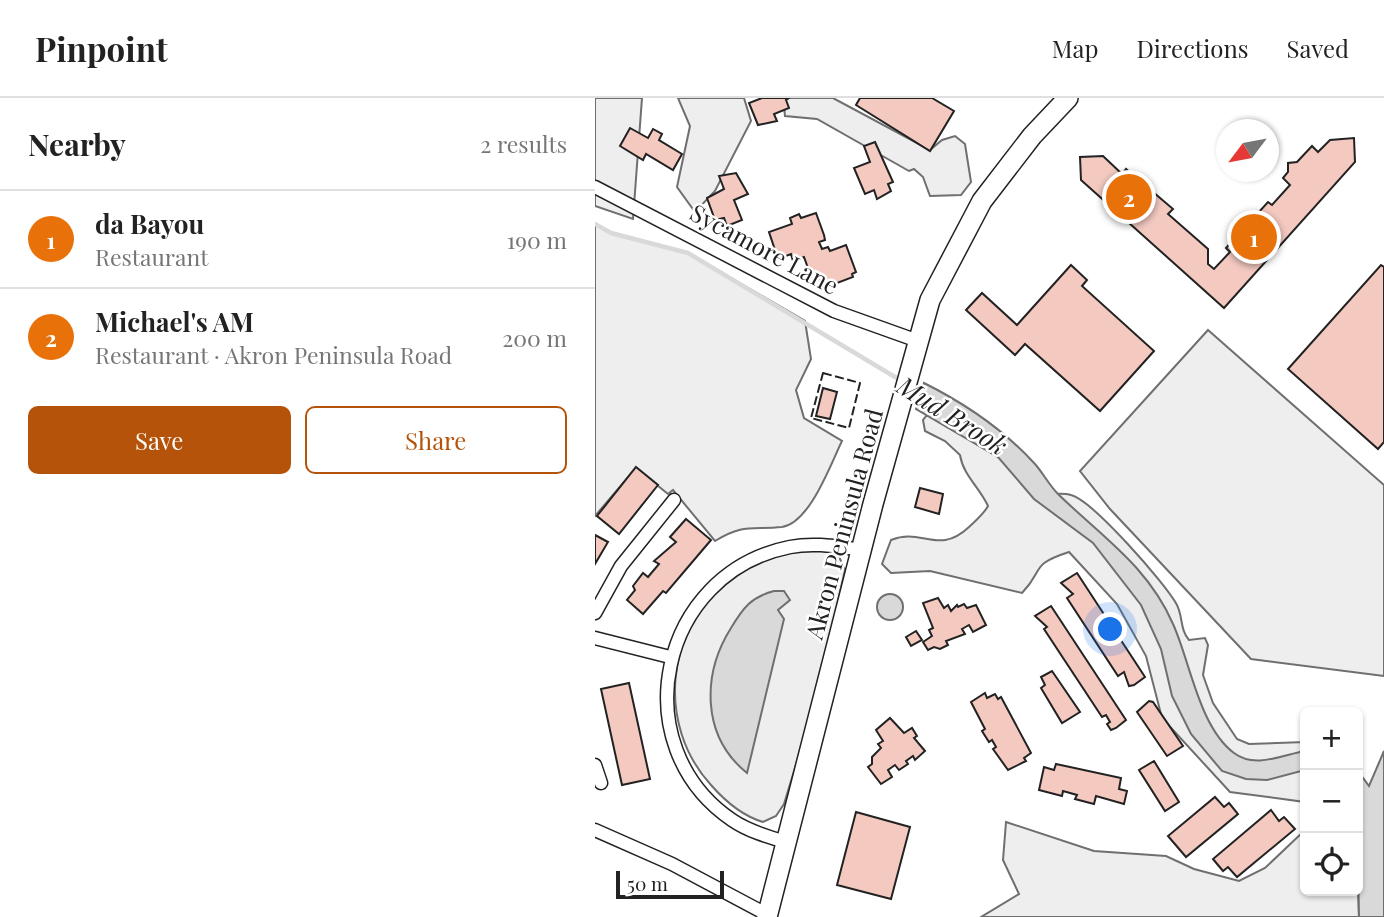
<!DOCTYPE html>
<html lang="en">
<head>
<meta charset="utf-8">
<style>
	body { margin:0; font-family:"Playfair Display",serif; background:#f2f2f2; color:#222 }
	.controls { position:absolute; right:21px; bottom:21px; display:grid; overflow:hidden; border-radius:10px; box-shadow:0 2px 5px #0004 }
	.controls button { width:63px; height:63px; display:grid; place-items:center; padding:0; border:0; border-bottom:2px solid #e0e0e0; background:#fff; color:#222; font:35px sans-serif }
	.compass { position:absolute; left:621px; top:21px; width:63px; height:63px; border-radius:50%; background:#fff; box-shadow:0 2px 5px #0004; rotate:238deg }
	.scale { position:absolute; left:21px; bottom:18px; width:108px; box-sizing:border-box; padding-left:7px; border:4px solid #222; border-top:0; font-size:19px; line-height:24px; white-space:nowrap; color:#222; -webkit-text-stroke:5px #fff; paint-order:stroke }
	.you { position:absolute; left:516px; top:532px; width:24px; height:24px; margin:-18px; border:5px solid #fff; border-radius:50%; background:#1a73e8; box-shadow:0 0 0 10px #1a73e833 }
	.badge { display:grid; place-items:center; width:46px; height:46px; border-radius:50%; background:#b45309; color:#fff; font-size:23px; font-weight:700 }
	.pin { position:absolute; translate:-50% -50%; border:4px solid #fff; box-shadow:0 2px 7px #0006 }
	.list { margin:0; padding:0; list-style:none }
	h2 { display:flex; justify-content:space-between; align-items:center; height:91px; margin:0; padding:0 28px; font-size:30px }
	h2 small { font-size:23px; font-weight:400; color:#767676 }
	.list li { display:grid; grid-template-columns:46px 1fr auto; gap:21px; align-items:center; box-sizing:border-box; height:98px; padding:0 28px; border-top:2px solid #e0e0e0 }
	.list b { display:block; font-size:26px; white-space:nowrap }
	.list p { margin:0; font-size:23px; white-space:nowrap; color:#767676 }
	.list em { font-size:23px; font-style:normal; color:#767676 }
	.actions { display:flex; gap:14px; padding:21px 28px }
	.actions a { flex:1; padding:16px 0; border:2px solid #b45309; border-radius:10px; text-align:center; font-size:24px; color:#b45309 }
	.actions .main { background:#b45309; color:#fff }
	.icon { flex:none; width:38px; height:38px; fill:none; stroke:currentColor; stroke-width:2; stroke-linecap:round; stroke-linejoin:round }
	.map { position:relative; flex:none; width:789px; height:819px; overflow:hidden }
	header { display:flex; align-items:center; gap:42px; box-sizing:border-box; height:98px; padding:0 35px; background:#fff; border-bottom:2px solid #e0e0e0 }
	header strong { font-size:33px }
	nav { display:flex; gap:38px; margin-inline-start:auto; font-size:24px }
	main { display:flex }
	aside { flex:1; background:#fff }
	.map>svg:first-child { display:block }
	.green { fill:#eee; stroke:#6f6f6f; stroke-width:2 }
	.water { fill:#d9d9d9; stroke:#6f6f6f; stroke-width:2 }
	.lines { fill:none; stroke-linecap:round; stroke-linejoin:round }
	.stream { stroke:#d9d9d9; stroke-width:4.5 }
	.building { fill:#f3c9c0; stroke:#222; stroke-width:2 }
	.street-casing { stroke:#222; stroke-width:15 }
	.secondary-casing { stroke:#222; stroke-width:22 }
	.street { stroke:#fff; stroke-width:12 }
	.secondary { stroke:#fff; stroke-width:19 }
	.fence { stroke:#222; stroke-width:2; stroke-dasharray:9 3.5; stroke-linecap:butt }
	.labels { text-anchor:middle; stroke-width:5; stroke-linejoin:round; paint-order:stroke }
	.street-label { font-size:24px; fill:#222; stroke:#fff }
	.water-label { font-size:26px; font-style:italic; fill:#222; stroke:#fff }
</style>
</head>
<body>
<header>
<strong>Pinpoint</strong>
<nav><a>Map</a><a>Directions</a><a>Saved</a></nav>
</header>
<main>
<aside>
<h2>Nearby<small>2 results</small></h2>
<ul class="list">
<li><span class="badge" style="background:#e8710a">1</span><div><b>da Bayou</b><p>Restaurant</p></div><em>190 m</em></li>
<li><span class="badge" style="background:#e8710a">2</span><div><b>Michael's AM</b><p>Restaurant · Akron Peninsula Road</p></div><em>200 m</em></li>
</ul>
<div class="actions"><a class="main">Save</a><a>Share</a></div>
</aside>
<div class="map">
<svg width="789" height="819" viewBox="0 0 789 819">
	<rect width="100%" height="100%" fill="#fff"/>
	<g class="green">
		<path d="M 0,0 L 47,0 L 38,121 L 0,108 Z"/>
		<path d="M 83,0 L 149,0 L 156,23 L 120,93 L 100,114 L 82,89 L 95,28 Z"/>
		<path d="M 188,0 L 238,0 L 335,52 L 347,42 L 360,38 L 370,46 L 376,84 L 366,97 L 335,98 L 328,79 L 319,71 L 314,73 L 222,21 L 190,18 Z"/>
		<path d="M 0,126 L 16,135 L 93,155 L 210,223 L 216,261 L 201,292 L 209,320 L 247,343 C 236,365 215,425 187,429 C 157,432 149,425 120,443 L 78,392 L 73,396 L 41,370 L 0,418 Z"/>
		<path d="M 613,232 L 789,387 L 789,578 L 656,561 L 515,411 L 485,373 Z"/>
		<path d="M 332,317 L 403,359 L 443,397 C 453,397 467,394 476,397 C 497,402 571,486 582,507 C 588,519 585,532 594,542 L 610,540 L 613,547 L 608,577 L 618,605 L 642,641 L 654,646 L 710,644 L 710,704 L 635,694 L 567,620 L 551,558 L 522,506 L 474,454 C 434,467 450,471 427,495 L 335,473 L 296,475 L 287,466 L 296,442 C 327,429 343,458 374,429 C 381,422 388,417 393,408 C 385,390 368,377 365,357 L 350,343 L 330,333 L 328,322 Z"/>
		<path d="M 216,449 L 242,454 L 250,472 L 221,601 L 189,706 L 181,718 L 168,724 C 148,718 130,703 116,687 C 61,627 70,529 136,479 C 159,462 189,456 216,449 Z"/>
		<path d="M 411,724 L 499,753 L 571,758 L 599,771 L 644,783 L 670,770 L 710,732 L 710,793 L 763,793 L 764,819 L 386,819 L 424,796 L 408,762 Z"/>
	</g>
	<g class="water">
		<path d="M 329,285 C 369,305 409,332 440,366 C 448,375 454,387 463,396 C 506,438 553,468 578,526 C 595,563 604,629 639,655 C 660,671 687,657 710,653 L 710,672 L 672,682 L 651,681 L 627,673 L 596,636 L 577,598 L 566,551 L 546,507 L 498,445 L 439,401 L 403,359 L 321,311 Z"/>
		<path d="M 179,493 L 189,493 L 195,502 L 183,512 L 189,521 L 152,675 C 106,638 107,576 136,530 C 148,510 156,499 179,493 Z"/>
		<circle cx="295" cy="509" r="13"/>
		<path d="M 789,653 L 789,819 L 764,819 L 763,764 L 766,746 L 763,673 L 774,688 Z"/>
	</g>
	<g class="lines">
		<path class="stream" d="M 0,126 L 16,135 L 93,155 L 305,282"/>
	</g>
	<g class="building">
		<path d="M 167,0 L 194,0 L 191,2 L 194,10 L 179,16 L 182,23 L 163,27 L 154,5 Z"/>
		<path d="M 265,0 L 337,0 L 359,13 L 335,53 L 261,7 Z"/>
		<path d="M 35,30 L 53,40 L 58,31 L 67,36 L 64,42 L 87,56 L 78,72 L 51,56 L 48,62 L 25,48 Z"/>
		<path d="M 759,40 L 760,64 L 629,210 L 486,82 L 485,59 L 508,58 L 527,76 L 531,71 L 578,111 L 573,116 L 613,151 L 613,166 L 619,171 L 635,154 L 631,150 L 673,104 L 677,107 L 695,87 L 688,80 L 693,74 L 693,65 L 702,64 L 717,48 L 723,54 L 735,42 Z"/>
		<path d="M 280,44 L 298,84 L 293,86 L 296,93 L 282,101 L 279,92 L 270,96 L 259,70 L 275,64 L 269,48 Z"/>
		<path d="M 141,75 L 153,96 L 139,102 L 147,122 L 132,128 L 129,120 L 120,122 L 112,100 L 129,91 L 124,78 Z"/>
		<path d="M 221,115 L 229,137 L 230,142 L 224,144 L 227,151 L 233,149 L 235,153 L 251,147 L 261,174 L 257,176 L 258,179 L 229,190 L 226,180 L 218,184 L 209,159 L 198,163 L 196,156 L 183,161 L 174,134 L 197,126 L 195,120 L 204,116 L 206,120 Z"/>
		<path d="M 476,167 L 492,182 L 487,188 L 559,253 L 505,313 L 430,246 L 420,257 L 371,212 L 387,195 L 422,227 Z"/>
		<path d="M 786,167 L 789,169 L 789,344 L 783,351 L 693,271 Z"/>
		<path d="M 228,290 L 242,294 L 235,321 L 221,318 Z"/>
		<path d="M 41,369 L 63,387 L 24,436 L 2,418 Z"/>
		<path d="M 325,390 L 348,396 L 344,416 L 320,409 Z"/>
		<path d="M 91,421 L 116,442 L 71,495 L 68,493 L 48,516 L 32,502 L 40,492 L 38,488 L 48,475 L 53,479 L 64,466 L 59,463 L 81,444 L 75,439 Z"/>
		<path d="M 0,437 L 13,444 L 0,466 Z"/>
		<path d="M 482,475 L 550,579 L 539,587 L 534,588 L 529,574 L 523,578 L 472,500 L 478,496 L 466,485 Z"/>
		<path d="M 343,500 L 349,510 L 353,507 L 356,513 L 362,507 L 363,509 L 369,506 L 372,510 L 381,507 L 391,527 L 378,534 L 374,527 L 367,531 L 370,536 L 351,543 L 353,547 L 345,551 L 339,549 L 333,552 L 328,544 L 337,538 L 334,532 L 338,530 L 328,505 Z"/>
		<path d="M 456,508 L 531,622 L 521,630 L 516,632 L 512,626 L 515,624 L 511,617 L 507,619 L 449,531 L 452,529 L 440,518 Z"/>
		<path d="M 321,533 L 327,542 L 316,548 L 311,539 Z"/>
		<path d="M 457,573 L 485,614 L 467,625 L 446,590 L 450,587 L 446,579 Z"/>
		<path d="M 34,585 L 55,681 L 27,687 L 6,591 Z"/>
		<path d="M 390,595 L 392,600 L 400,596 L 403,601 L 406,599 L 436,655 L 429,660 L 431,663 L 413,672 L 398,651 L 401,649 L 397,642 L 394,644 L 387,633 L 390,631 L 376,604 Z"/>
		<path d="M 554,603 L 558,604 L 588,648 L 572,658 L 542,614 Z"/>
		<path d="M 295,620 L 309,635 L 317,630 L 322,638 L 319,640 L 330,653 L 320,662 L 318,658 L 311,663 L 313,666 L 304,672 L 300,667 L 293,672 L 297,679 L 286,686 L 273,669 L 277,666 L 277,659 L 286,650 L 283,646 L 288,643 L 281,632 Z"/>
		<path d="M 559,663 L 584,704 L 570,713 L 544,672 Z"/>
		<path d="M 461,666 L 526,680 L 524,691 L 532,693 L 529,706 L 501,698 L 499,706 L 480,701 L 482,697 L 468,693 L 467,698 L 444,692 L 449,669 L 459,672 Z"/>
		<path d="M 620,699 L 629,709 L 634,705 L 643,716 L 591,759 L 573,738 Z"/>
		<path d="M 676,712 L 684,723 L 689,719 L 700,731 L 642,779 L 633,769 L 628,773 L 618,761 Z"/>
		<path d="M 261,714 L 315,729 L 296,801 L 242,787 Z"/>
	</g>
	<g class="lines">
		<g class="street-casing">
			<g id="street">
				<path d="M 0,89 L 239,213 L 323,243"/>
				<path d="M 0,515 L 26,468 L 79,402"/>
				<path d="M 0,540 L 75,559"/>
				<path d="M 0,667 L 6,685"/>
				<path d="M 0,732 L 77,766 L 173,817"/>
				<path d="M 191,744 C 173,739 153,733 137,722 C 27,647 64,475 195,449 C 220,444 244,449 268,452"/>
			</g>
		</g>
		<g class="secondary-casing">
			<path id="secondary" d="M 172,819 L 278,406 L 335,202 L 387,103 L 437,38 L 473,0"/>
		</g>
		<use href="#street" class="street"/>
		<use href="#secondary" class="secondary"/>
		<path class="fence" d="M 228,275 L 265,285 L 254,330 L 216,320 Z"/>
	</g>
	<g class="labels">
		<g class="street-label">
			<text transform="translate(169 152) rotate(28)" y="8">Sycamore Lane</text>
			<text transform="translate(250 426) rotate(-75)" y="8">Akron Peninsula Road</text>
		</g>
		<g class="water-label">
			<text transform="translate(357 318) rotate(32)" y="9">Mud Brook</text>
		</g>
	</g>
</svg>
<div class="controls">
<button>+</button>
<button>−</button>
<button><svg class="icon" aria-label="locate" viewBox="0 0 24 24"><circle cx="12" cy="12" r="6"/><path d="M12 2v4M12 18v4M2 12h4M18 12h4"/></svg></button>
</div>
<svg class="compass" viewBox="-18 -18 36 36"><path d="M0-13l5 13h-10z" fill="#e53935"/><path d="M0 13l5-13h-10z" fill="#767676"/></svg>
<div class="scale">50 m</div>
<div class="you"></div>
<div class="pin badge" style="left:659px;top:139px;background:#e8710a">1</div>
<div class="pin badge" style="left:534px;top:99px;background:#e8710a">2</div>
</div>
</main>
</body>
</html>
